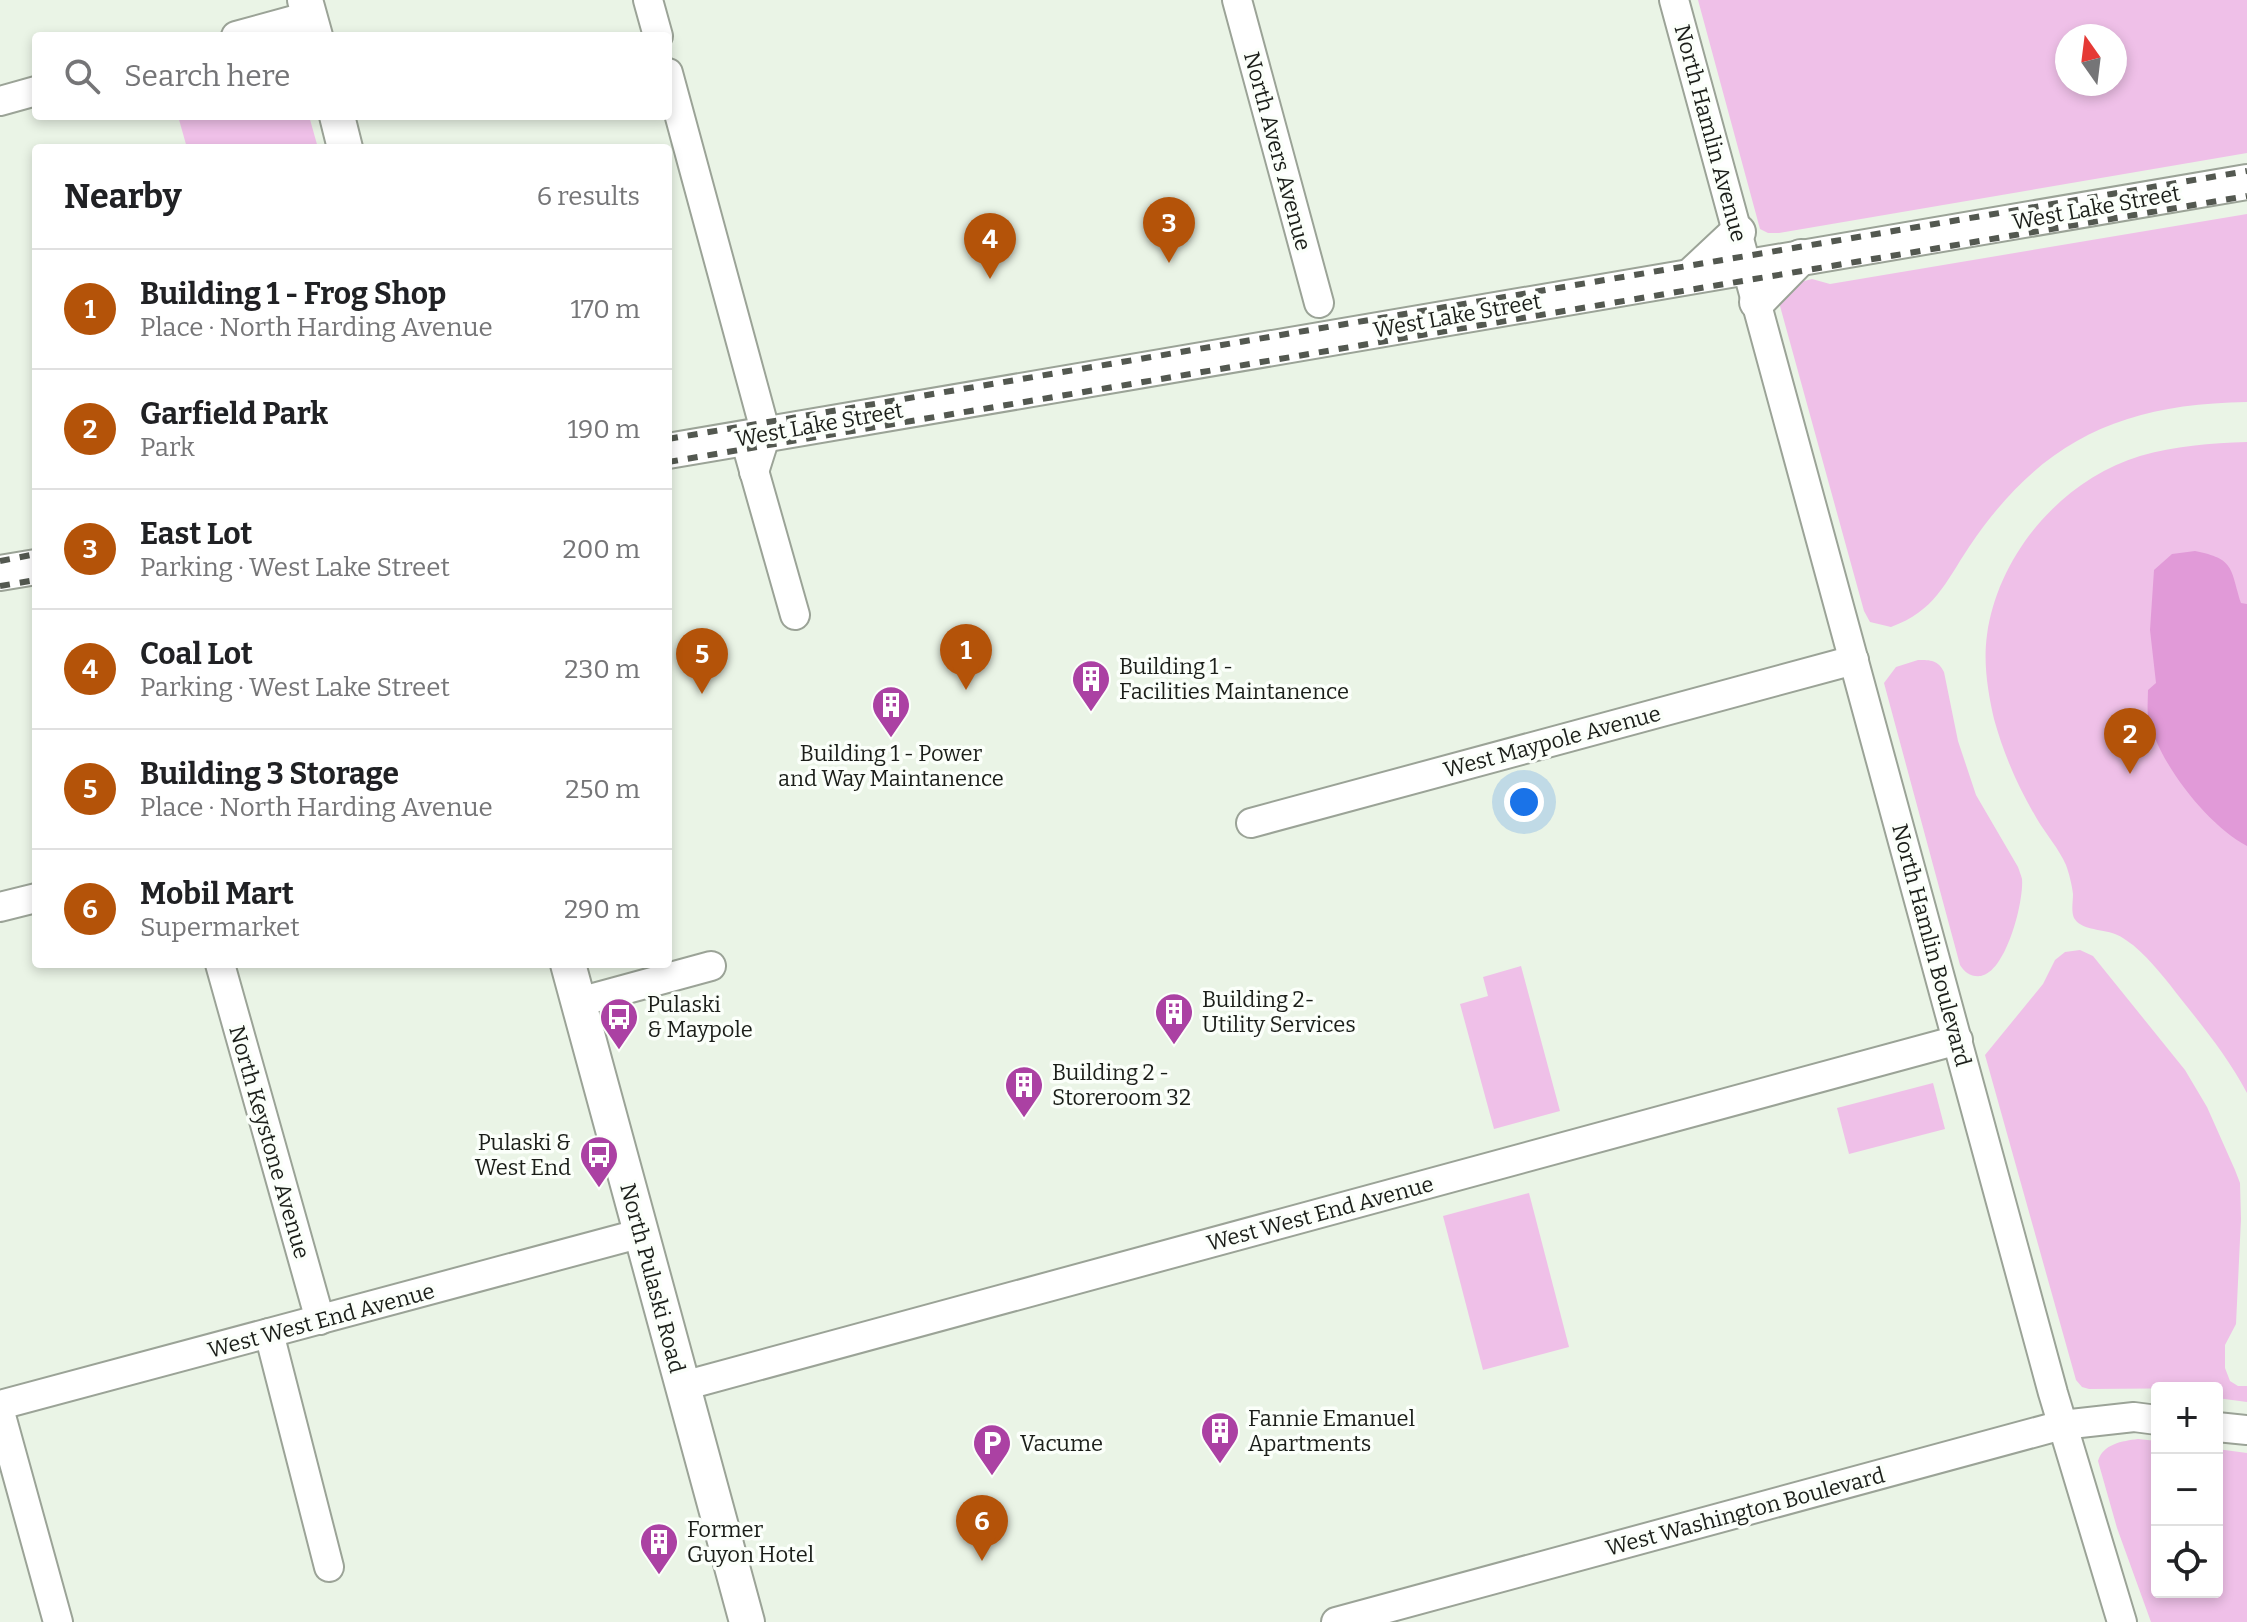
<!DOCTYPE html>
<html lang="en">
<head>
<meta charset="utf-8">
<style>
	body { margin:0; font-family:Bitter,serif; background:#f6f6f6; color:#202124 }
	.controls { position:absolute; right:24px; bottom:24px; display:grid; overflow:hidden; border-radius:8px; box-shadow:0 4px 12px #0003 }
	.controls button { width:72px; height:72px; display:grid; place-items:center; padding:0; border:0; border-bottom:2px solid #e0e0e0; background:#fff; color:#202124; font:40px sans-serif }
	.compass { position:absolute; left:2055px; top:24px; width:72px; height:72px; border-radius:50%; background:#fff; box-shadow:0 4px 12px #0003; rotate:346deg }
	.you { position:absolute; left:1524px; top:802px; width:28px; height:28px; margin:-20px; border:6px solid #fff; border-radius:50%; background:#1a73e8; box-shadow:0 0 0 12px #1a73e833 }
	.badge { display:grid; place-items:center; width:52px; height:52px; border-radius:50%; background:#b45309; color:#fff; font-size:26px; font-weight:700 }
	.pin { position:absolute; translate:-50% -66px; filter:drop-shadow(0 2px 4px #0008) }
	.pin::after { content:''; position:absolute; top:42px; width:28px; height:24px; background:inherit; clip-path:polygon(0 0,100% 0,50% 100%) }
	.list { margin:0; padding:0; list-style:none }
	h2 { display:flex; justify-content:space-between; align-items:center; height:104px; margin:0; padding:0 32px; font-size:34px }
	h2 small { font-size:26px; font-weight:400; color:#757577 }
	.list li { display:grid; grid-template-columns:52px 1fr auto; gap:24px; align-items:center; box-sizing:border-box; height:120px; padding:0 32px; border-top:2px solid #e0e0e0 }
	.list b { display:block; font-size:30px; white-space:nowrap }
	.list p { margin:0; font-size:26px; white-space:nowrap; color:#757577 }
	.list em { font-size:26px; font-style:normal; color:#757577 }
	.icon { flex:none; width:44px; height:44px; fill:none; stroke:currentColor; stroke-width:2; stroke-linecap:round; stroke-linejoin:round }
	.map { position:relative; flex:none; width:2247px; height:1622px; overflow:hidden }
	.search { position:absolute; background:#fff; box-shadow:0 4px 12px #0003; left:32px; top:32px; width:640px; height:88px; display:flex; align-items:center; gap:20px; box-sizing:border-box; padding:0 28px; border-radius:8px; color:#757577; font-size:30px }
	.panel { position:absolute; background:#fff; box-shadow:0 4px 12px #0003; left:32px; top:144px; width:640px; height:824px; border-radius:8px }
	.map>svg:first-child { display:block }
	.green { fill:#efc0e8; fill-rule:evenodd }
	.water { fill:#e19ad8 }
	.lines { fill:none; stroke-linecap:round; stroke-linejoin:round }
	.minor-casing { stroke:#9ba397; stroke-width:32 }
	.major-casing { stroke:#9ba397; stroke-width:38 }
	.minor { stroke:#fff; stroke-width:28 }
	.major { stroke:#fff; stroke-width:34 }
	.rail { stroke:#535850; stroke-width:6; stroke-dasharray:10 10; stroke-linecap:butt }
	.labels { text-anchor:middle; stroke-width:7; stroke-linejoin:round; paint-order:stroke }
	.street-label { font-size:22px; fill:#1b1e19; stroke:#fbfffa }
	.poi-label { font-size:22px; fill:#1b1e19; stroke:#fbfffa; text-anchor:start }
</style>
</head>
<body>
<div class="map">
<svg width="2247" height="1622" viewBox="0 0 2247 1622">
	<rect width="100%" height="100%" fill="#eaf4e6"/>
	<g class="green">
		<path d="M 1698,0 L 2247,0 L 2247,153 L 1779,233 L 1768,233 L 1760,229 ZM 2067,36 L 2115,36 L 2115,84 L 2067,84 Z"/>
		<path d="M 178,116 L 309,116 L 318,148 L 187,148 Z"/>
		<path d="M 2247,214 L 2247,402 C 2121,404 2041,440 1969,547 C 1945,583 1935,611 1891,627 L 1870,622 L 1864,611 L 1780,306 L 1780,298 L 1788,285 L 1812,279 L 1830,284 Z"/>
		<path d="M 2247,442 L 2247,1093 C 2229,1059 2205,1029 2181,999 C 2167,981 2151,960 2133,945 C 2127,941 2120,935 2112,933 C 2100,929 2081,930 2074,918 C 2071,911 2073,902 2073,894 C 2072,885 2069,873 2066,865 C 2059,849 2046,834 2037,819 C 2018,787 2004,755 1994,719 C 1988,693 1983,663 1987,635 C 1998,555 2061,480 2140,456 C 2175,446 2210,443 2247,442 Z"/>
		<path d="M 1918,660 C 1931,660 1938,660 1944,672 L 1958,741 L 1976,795 L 2018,867 C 2018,867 2022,878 2022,879 C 2024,902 2006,972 1981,976 C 1971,977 1965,973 1960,965 L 1884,683 L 1896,667 Z"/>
		<path d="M 2080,950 L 2093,956 L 2185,1070 L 2207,1107 L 2235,1170 L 2240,1183 L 2241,1219 L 2236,1324 L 2225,1345 L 2225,1368 L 2230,1381 L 2238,1386 L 2247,1386 L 2247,1402 L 2217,1398 L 2217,1388 L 2089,1389 L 2082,1387 L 2076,1380 L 1985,1055 L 2043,984 L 2055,960 L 2065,952 Z"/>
		<path d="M 1521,966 L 1560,1111 L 1494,1129 L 1460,1004 L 1488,996 L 1483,977 Z"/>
		<path d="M 1933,1083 L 1945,1129 L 1849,1154 L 1837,1108 Z"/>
		<path d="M 1529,1193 L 1569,1347 L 1483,1370 L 1443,1216 Z"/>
		<path d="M 2138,1439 L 2157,1441 L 2157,1592 L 2217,1592 L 2217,1449 L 2247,1453 L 2247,1622 L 2151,1622 L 2117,1528 L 2098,1461 C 2103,1444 2122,1441 2138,1439 Z"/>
	</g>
	<path class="water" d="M 2195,551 C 2235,559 2230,568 2241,603 L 2247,604 L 2247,846 C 2207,825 2156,760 2148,715 C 2147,707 2148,698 2148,690 L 2156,683 L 2150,630 L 2154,570 L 2172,554 Z"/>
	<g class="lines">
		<g class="minor-casing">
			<g id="minor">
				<path d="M 648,0 L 658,36"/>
				<path d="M 1237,0 L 1319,303"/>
				<path d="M 1674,0 L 2053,1393 L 2122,1622"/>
				<path d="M 236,36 L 309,16"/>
				<path d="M 668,73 L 766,434 L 754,472"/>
				<path d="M 0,101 L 36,91"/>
				<path d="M 749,453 L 795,615"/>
				<path d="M 1251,823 L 1854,660"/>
				<path d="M 0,907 L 36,898"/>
				<path d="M 220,964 L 320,1320"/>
				<path d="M 579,1002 L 711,966"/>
				<path d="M 269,1333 L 329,1567"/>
				<path d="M 683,1386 L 1958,1040"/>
				<path d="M 0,1405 L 642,1233"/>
				<path d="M 0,1412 L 58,1622"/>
				<path d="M 2217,1427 L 2247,1430"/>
				<path d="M 1336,1622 L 2062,1425 L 2134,1417 L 2157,1420"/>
			</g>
		</g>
		<g class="major-casing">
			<g id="major">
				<path d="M 305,0 L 315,36"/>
				<path d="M 337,116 L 345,148"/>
				<path d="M 1692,275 L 1738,232"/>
				<path d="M 1757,302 L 1801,257"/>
				<path d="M 668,451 L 2247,182"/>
				<path d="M 0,573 L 36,567"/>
				<path d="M 568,964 L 747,1622"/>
			</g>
		</g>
		<use href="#minor" class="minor"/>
		<use href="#major" class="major"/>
		<g class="rail">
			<path d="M 668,439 L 2247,171"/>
			<path d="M 668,462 L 2247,196"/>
			<path d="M 0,561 L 36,554"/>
			<path d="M 0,586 L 36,580"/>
		</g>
	</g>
	<defs>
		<g id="building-pin" transform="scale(2)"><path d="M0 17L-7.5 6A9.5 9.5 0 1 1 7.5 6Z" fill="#ab41a3" stroke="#fbfffa"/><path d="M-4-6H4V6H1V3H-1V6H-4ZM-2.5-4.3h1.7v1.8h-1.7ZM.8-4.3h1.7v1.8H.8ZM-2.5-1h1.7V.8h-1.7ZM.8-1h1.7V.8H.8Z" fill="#fff"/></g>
		<g id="bus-pin" transform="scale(2)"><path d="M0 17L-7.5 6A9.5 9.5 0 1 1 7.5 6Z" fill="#ab41a3" stroke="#fbfffa"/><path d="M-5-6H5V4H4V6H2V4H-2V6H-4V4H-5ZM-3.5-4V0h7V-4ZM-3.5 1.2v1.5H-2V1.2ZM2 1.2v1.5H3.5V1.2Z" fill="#fff"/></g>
		<g id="parking-pin" transform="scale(2)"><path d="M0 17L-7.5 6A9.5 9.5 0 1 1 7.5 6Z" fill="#ab41a3" stroke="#fbfffa"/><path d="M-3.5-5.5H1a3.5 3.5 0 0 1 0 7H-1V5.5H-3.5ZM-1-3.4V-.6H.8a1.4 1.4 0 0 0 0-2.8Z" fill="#fff"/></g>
	</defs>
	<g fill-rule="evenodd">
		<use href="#building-pin" x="1091" y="679"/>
		<use href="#building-pin" x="891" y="705"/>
		<use href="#building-pin" x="1174" y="1012"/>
		<use href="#bus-pin" x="619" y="1017"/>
		<use href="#building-pin" x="1024" y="1085"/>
		<use href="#bus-pin" x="599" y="1155"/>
		<use href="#building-pin" x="1220" y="1431"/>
		<use href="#parking-pin" x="992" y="1443"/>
		<use href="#building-pin" x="659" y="1542"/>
	</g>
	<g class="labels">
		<g class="street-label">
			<text transform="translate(1711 133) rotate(75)" y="8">North Hamlin Avenue</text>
			<text transform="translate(1278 151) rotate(75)" y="8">North Avers Avenue</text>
			<text transform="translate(2096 207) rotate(-10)" y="8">West Lake Street</text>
			<text transform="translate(1457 315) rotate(-10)" y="8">West Lake Street</text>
			<text transform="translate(819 424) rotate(-10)" y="8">West Lake Street</text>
			<text transform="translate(1552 741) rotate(-15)" y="8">West Maypole Avenue</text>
			<text transform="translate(1932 945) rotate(75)" y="8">North Hamlin Boulevard</text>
			<text transform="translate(270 1142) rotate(74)" y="8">North Keystone Avenue</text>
			<text transform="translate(1320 1213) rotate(-15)" y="8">West West End Avenue</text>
			<text transform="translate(653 1278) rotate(75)" y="8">North Pulaski Road</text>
			<text transform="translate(321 1320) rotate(-15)" y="8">West West End Avenue</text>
			<text transform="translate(1745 1511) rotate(-15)" y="8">West Washington Boulevard</text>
		</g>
		<g class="poi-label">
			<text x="1119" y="674">Building 1 -<tspan x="1119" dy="25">Facilities Maintanence</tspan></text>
			<text x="891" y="761" text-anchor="middle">Building 1 - Power<tspan x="891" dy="25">and Way Maintanence</tspan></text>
			<text x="1202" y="1007">Building 2-<tspan x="1202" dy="25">Utility Services</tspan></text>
			<text x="647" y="1012">Pulaski<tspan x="647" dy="25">&amp; Maypole</tspan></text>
			<text x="1052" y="1080">Building 2 -<tspan x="1052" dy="25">Storeroom 32</tspan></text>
			<text x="571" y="1150" text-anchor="end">Pulaski &amp;<tspan x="571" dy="25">West End</tspan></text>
			<text x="1248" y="1426">Fannie Emanuel<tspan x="1248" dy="25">Apartments</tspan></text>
			<text x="1020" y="1451">Vacume</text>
			<text x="687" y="1537">Former<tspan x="687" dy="25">Guyon Hotel</tspan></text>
		</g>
	</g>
</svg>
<div class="controls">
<button>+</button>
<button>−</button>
<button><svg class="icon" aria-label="locate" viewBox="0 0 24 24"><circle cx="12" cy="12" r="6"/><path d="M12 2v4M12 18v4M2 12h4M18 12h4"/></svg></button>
</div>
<svg class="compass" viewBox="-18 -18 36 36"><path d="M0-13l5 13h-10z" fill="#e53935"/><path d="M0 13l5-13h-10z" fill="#757577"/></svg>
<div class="you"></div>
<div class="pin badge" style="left:966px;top:690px">1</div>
<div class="pin badge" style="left:2130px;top:774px">2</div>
<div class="pin badge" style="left:1169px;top:263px">3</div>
<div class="pin badge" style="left:990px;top:279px">4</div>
<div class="pin badge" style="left:702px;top:694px">5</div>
<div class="pin badge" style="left:982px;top:1561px">6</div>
<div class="search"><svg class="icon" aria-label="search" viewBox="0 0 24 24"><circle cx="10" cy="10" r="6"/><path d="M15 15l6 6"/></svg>Search here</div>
<section class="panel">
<h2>Nearby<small>6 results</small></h2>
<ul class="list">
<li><span class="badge">1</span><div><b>Building 1 - Frog Shop</b><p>Place · North Harding Avenue</p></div><em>170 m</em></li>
<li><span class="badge">2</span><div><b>Garfield Park</b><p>Park</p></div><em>190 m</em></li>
<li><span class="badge">3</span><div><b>East Lot</b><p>Parking · West Lake Street</p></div><em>200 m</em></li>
<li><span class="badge">4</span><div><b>Coal Lot</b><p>Parking · West Lake Street</p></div><em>230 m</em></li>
<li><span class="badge">5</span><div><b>Building 3 Storage</b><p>Place · North Harding Avenue</p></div><em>250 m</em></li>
<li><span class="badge">6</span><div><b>Mobil Mart</b><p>Supermarket</p></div><em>290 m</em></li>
</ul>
</section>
</div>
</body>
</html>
